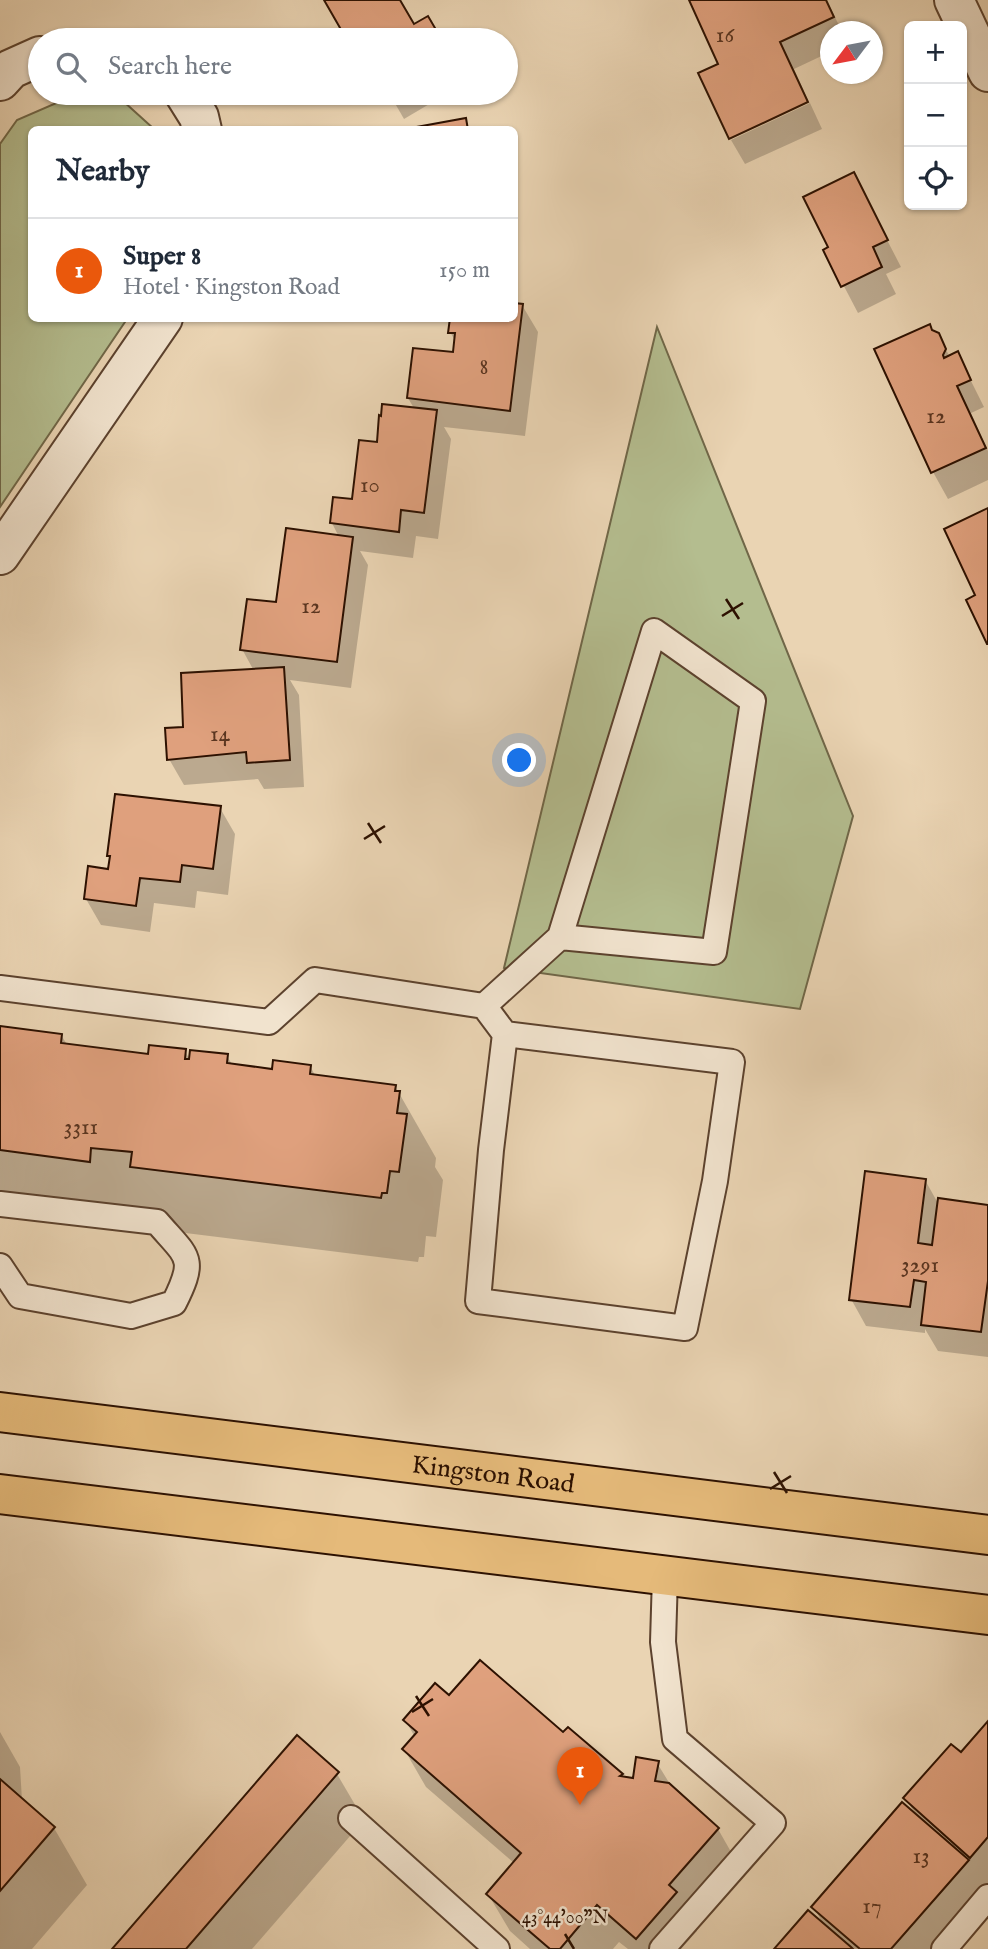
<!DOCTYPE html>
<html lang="en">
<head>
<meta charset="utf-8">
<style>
	body { margin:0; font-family:"IM FELL English",serif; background:#f2f2f3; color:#1f2937 }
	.controls { position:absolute; right:21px; top:21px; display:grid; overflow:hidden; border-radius:10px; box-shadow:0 2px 5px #0004 }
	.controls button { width:63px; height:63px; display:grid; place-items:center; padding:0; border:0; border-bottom:2px solid #e0e1e3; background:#fff; color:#1f2937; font:35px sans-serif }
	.compass { position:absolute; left:820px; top:21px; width:63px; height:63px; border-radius:50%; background:#fff; box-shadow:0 2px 5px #0004; rotate:238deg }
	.you { position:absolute; left:520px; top:761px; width:24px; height:24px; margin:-18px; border:5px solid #fff; border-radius:50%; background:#1a73e8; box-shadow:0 0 0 10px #1a73e833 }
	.badge { display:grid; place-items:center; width:46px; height:46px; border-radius:50%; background:#ea580c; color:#fff; font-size:23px; font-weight:700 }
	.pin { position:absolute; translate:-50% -58px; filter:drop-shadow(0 2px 4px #0008) }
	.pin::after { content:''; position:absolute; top:37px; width:24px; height:21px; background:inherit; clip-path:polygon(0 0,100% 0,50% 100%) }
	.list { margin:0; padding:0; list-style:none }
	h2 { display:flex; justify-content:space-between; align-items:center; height:91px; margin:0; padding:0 28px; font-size:30px }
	h2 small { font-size:23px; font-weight:400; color:#747a83 }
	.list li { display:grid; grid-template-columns:46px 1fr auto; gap:21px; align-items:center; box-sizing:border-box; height:105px; padding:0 28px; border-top:2px solid #e0e1e3 }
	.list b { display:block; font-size:26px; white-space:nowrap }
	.list p { margin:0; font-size:23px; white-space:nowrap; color:#747a83 }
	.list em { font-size:23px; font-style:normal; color:#747a83 }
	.icon { flex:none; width:38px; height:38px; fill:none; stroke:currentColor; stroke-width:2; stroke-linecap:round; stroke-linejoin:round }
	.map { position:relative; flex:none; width:988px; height:1949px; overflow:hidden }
	.search { position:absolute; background:#fff; box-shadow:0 2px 5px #0004; left:28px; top:28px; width:490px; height:77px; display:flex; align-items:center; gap:18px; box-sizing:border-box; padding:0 24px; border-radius:38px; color:#747a83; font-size:26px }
	.panel { position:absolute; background:#fff; box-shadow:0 2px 5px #0004; left:28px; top:126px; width:490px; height:196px; border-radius:10px }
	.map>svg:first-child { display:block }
	.green { fill:#b4bd8f; stroke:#706748; stroke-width:2 }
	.shadow { fill:#0003 }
	.building { fill:#dfa07d; stroke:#2d1101; stroke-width:2 }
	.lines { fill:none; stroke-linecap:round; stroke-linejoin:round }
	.lane-casing { stroke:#5c422e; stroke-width:28 }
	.street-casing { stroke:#5c422e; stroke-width:42 }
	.primary-casing { stroke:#2d1101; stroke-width:42 }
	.lane { stroke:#f1e3ce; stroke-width:24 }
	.street { stroke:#f1e3ce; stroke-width:38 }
	.primary { stroke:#e5ba7a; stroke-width:38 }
	.ticks { fill:none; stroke:#2d1101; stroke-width:2.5 }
	.labels { text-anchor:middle; stroke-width:5; stroke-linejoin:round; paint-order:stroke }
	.number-label { font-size:23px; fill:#5a3520 }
	.street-label { font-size:26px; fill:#2d1101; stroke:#f1e3ce }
	.ticks-label { font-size:18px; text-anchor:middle; fill:#2d1101; stroke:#f1e3ce; stroke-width:5; stroke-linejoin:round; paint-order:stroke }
</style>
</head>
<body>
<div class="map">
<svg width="988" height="1949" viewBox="0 0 988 1949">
	<rect width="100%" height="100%" fill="#ead4b3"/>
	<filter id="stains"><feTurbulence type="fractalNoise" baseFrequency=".00286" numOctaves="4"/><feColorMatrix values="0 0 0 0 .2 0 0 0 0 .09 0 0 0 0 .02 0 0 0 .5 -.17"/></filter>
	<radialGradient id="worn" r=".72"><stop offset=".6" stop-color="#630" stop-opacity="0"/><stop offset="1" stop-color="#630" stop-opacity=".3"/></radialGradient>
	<g class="green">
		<path d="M 77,94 L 123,101 L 154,129 L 32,130 L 32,318 L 127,319 L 0,507 L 0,144 L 17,120 Z"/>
		<path d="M 657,327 L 853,816 L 800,1009 L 504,968 Z"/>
	</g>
	<g class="shadow">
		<path d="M 691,0 L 827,0 L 842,32 L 830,32 L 830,52 L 794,69 L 808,100 L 730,137 L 721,64 Z"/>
		<path d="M 389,93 L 448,93 L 404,119 Z"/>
		<path d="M 810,103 L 822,129 L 745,164 L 731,140 Z"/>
		<path d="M 853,174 L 901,267 L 886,274 L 896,294 L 858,313 L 825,250 L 831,248 Z"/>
		<path d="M 522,305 L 538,332 L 525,436 L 444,427 L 451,439 L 438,539 L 416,536 L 413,558 L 360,551 L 368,565 L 351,688 L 290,680 L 299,695 L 304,787 L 264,789 L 258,779 L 184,785 L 169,759 L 185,728 L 254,671 L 242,649 L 278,604 L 339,537 L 332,523 L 354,501 L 379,444 L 415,410 L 408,398 L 454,354 L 456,342 L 450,332 L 514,318 Z"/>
		<path d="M 932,332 L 937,334 L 950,357 L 957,353 L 984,407 L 971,413 L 988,451 L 988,480 L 948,499 L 933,472 L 877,350 Z"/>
		<path d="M 220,808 L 235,834 L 228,895 L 197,891 L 195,908 L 154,903 L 150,932 L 101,925 L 86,899 L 110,871 L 112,860 L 109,856 Z"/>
		<path d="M 0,1028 L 61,1035 L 68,1046 L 149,1056 L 185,1051 L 190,1060 L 227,1056 L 233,1066 L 273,1071 L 310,1066 L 316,1077 L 395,1086 L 436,1158 L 435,1167 L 443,1180 L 436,1237 L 426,1236 L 424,1257 L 419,1257 L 418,1262 L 0,1210 Z"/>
		<path d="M 925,1180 L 939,1205 L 988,1207 L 988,1357 L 938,1351 L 925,1329 L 925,1333 L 866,1326 L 851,1299 Z"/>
		<path d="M 449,1698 L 564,1735 L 623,1778 L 634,1781 L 657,1763 L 673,1789 L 718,1829 L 739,1866 L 692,1921 L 697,1931 L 681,1949 L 628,1949 L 619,1942 L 613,1949 L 530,1949 L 510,1931 L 488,1894 L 514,1863 L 426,1787 L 404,1749 L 415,1737 L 405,1720 Z"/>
		<path d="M 988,1723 L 988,1890 L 981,1885 L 988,1897 L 945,1949 L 776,1949 L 824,1926 L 814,1907 L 915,1814 L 906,1799 L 961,1755 Z"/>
		<path d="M 0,1732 L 20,1767 L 22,1800 L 54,1828 L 87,1885 L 32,1949 L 0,1949 Z"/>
		<path d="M 337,1774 L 364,1820 L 252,1949 L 114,1949 Z"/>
	</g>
	<g class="building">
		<path d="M 324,0 L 400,0 L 414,24 L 428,16 L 442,40 L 347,40 Z"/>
		<path d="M 689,0 L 826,0 L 834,17 L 780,42 L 808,102 L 729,139 L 698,73 L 718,64 Z"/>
		<path d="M 466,118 L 468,130 L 400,130 Z"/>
		<path d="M 854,172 L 888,240 L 873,247 L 882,267 L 841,287 L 823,250 L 828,247 L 803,197 Z"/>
		<path d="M 514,303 L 523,304 L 510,411 L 407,398 L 413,348 L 453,352 L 455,333 L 448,333 L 450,318 L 514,318 Z"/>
		<path d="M 930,324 L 932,330 L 939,333 L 946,349 L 943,355 L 944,358 L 958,351 L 971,380 L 957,386 L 986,448 L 931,473 L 874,349 Z"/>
		<path d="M 382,404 L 437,410 L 424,513 L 401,510 L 399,532 L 330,523 L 333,497 L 352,499 L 359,440 L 377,442 L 379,415 L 381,416 Z"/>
		<path d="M 988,508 L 988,644 L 987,644 L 966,600 L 975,595 L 944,529 Z"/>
		<path d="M 286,528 L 353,537 L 337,662 L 240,650 L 247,599 L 276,602 Z"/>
		<path d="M 284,667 L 290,760 L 247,763 L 246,752 L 167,760 L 165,728 L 183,727 L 181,673 Z"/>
		<path d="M 115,794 L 221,806 L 213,869 L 182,865 L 180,882 L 140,878 L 136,906 L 84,899 L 88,866 L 108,869 L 110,856 L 107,856 Z"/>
		<path d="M 0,1026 L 62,1034 L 61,1043 L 148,1054 L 149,1045 L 186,1049 L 185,1059 L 189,1059 L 190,1050 L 228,1054 L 227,1063 L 272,1069 L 273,1060 L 311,1065 L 310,1074 L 396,1085 L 395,1091 L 400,1091 L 397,1113 L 407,1114 L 399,1172 L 390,1171 L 387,1193 L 382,1193 L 381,1198 L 130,1167 L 132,1152 L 91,1148 L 90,1162 L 0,1150 Z"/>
		<path d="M 865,1171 L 926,1179 L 918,1243 L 932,1245 L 938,1198 L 988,1205 L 988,1281 L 981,1332 L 921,1325 L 926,1282 L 914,1280 L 910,1307 L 849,1300 Z"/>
		<path d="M 480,1660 L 563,1732 L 568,1727 L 623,1774 L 620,1776 L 633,1778 L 636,1757 L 659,1761 L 655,1781 L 669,1783 L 719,1828 L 669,1885 L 677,1892 L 636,1939 L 597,1905 L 560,1949 L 550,1949 L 486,1894 L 521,1853 L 402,1749 L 417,1732 L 403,1720 L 435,1683 L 449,1695 Z"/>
		<path d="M 988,1721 L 988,1837 L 970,1858 L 903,1798 L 951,1744 L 961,1752 Z"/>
		<path d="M 297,1735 L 339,1772 L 186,1949 L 112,1949 Z"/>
		<path d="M 0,1779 L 55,1827 L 0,1891 Z"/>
		<path d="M 902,1802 L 969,1860 L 891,1949 L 860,1949 L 811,1907 Z"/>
		<path d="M 808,1910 L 851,1947 L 853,1949 L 774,1949 Z"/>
	</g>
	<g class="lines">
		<g class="lane-casing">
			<g id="lane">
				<path d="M 0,988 L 269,1022 L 315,980 L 484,1006 L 505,1034 L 491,1150 L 478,1301 L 685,1328 L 715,1181 L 732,1062 L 505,1034"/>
				<path d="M 484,1006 L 560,937 L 714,952 L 753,701 L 654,631 L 560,937"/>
				<path d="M 0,1204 L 157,1222 C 188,1258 197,1257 174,1303 L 131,1316 L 20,1296 L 0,1266"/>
				<path d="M 351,1818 L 497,1949"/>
				<path d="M 662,1949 L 773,1823 L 675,1739 L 663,1642 L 665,1576"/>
				<path d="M 944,1949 L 988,1897"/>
			</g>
		</g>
		<g class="street-casing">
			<g id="street">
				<path d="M 954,0 L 988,72"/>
				<path d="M 0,81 L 11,69 L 40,56"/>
				<path d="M 184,93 L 199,117 L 202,130"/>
				<path d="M 0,555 L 163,318"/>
			</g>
		</g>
		<g class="primary-casing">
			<g id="primary">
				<path id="s1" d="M 0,1412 L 988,1535"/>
				<path d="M 0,1494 L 988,1615"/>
			</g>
		</g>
		<use href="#lane" class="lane"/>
		<use href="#street" class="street"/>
		<use href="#primary" class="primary"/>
	</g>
	<path class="ticks" d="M 726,599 L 739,619M 722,616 L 743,603M 368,823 L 381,843M 364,839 L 385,826M 774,1472 L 787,1493M 770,1489 L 791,1476M 416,1696 L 429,1716M 412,1712 L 433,1699M 565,1934 L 574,1949"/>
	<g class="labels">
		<g class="number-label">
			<text x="725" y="42">16</text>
			<text x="484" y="374">8</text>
			<text x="936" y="423">12</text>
			<text x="370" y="492">10</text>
			<text x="311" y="613">12</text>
			<text x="220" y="741">14</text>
			<text x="81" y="1134">3311</text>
			<text x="920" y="1272">3291</text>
			<text x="921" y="1863">13</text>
			<text x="872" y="1913">17</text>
		</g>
		<g class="street-label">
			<text dy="9" stroke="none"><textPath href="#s1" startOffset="497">Kingston Road</textPath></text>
		</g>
	</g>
	<g class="ticks-label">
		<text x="565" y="1923">43°44'00"N</text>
	</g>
	<rect width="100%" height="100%" filter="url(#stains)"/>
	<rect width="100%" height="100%" fill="url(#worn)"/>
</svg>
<div class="controls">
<button>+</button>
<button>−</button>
<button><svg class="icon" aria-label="locate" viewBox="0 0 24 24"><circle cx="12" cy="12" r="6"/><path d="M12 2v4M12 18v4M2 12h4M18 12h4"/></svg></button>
</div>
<svg class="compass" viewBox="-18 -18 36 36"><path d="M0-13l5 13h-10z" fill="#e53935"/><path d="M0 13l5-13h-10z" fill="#747a83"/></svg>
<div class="you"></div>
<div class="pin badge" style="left:580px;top:1805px">1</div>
<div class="search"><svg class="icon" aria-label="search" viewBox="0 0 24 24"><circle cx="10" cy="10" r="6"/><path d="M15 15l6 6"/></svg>Search here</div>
<section class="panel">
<h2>Nearby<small></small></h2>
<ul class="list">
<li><span class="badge">1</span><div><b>Super 8</b><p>Hotel · Kingston Road</p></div><em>150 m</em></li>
</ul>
</section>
</div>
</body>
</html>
